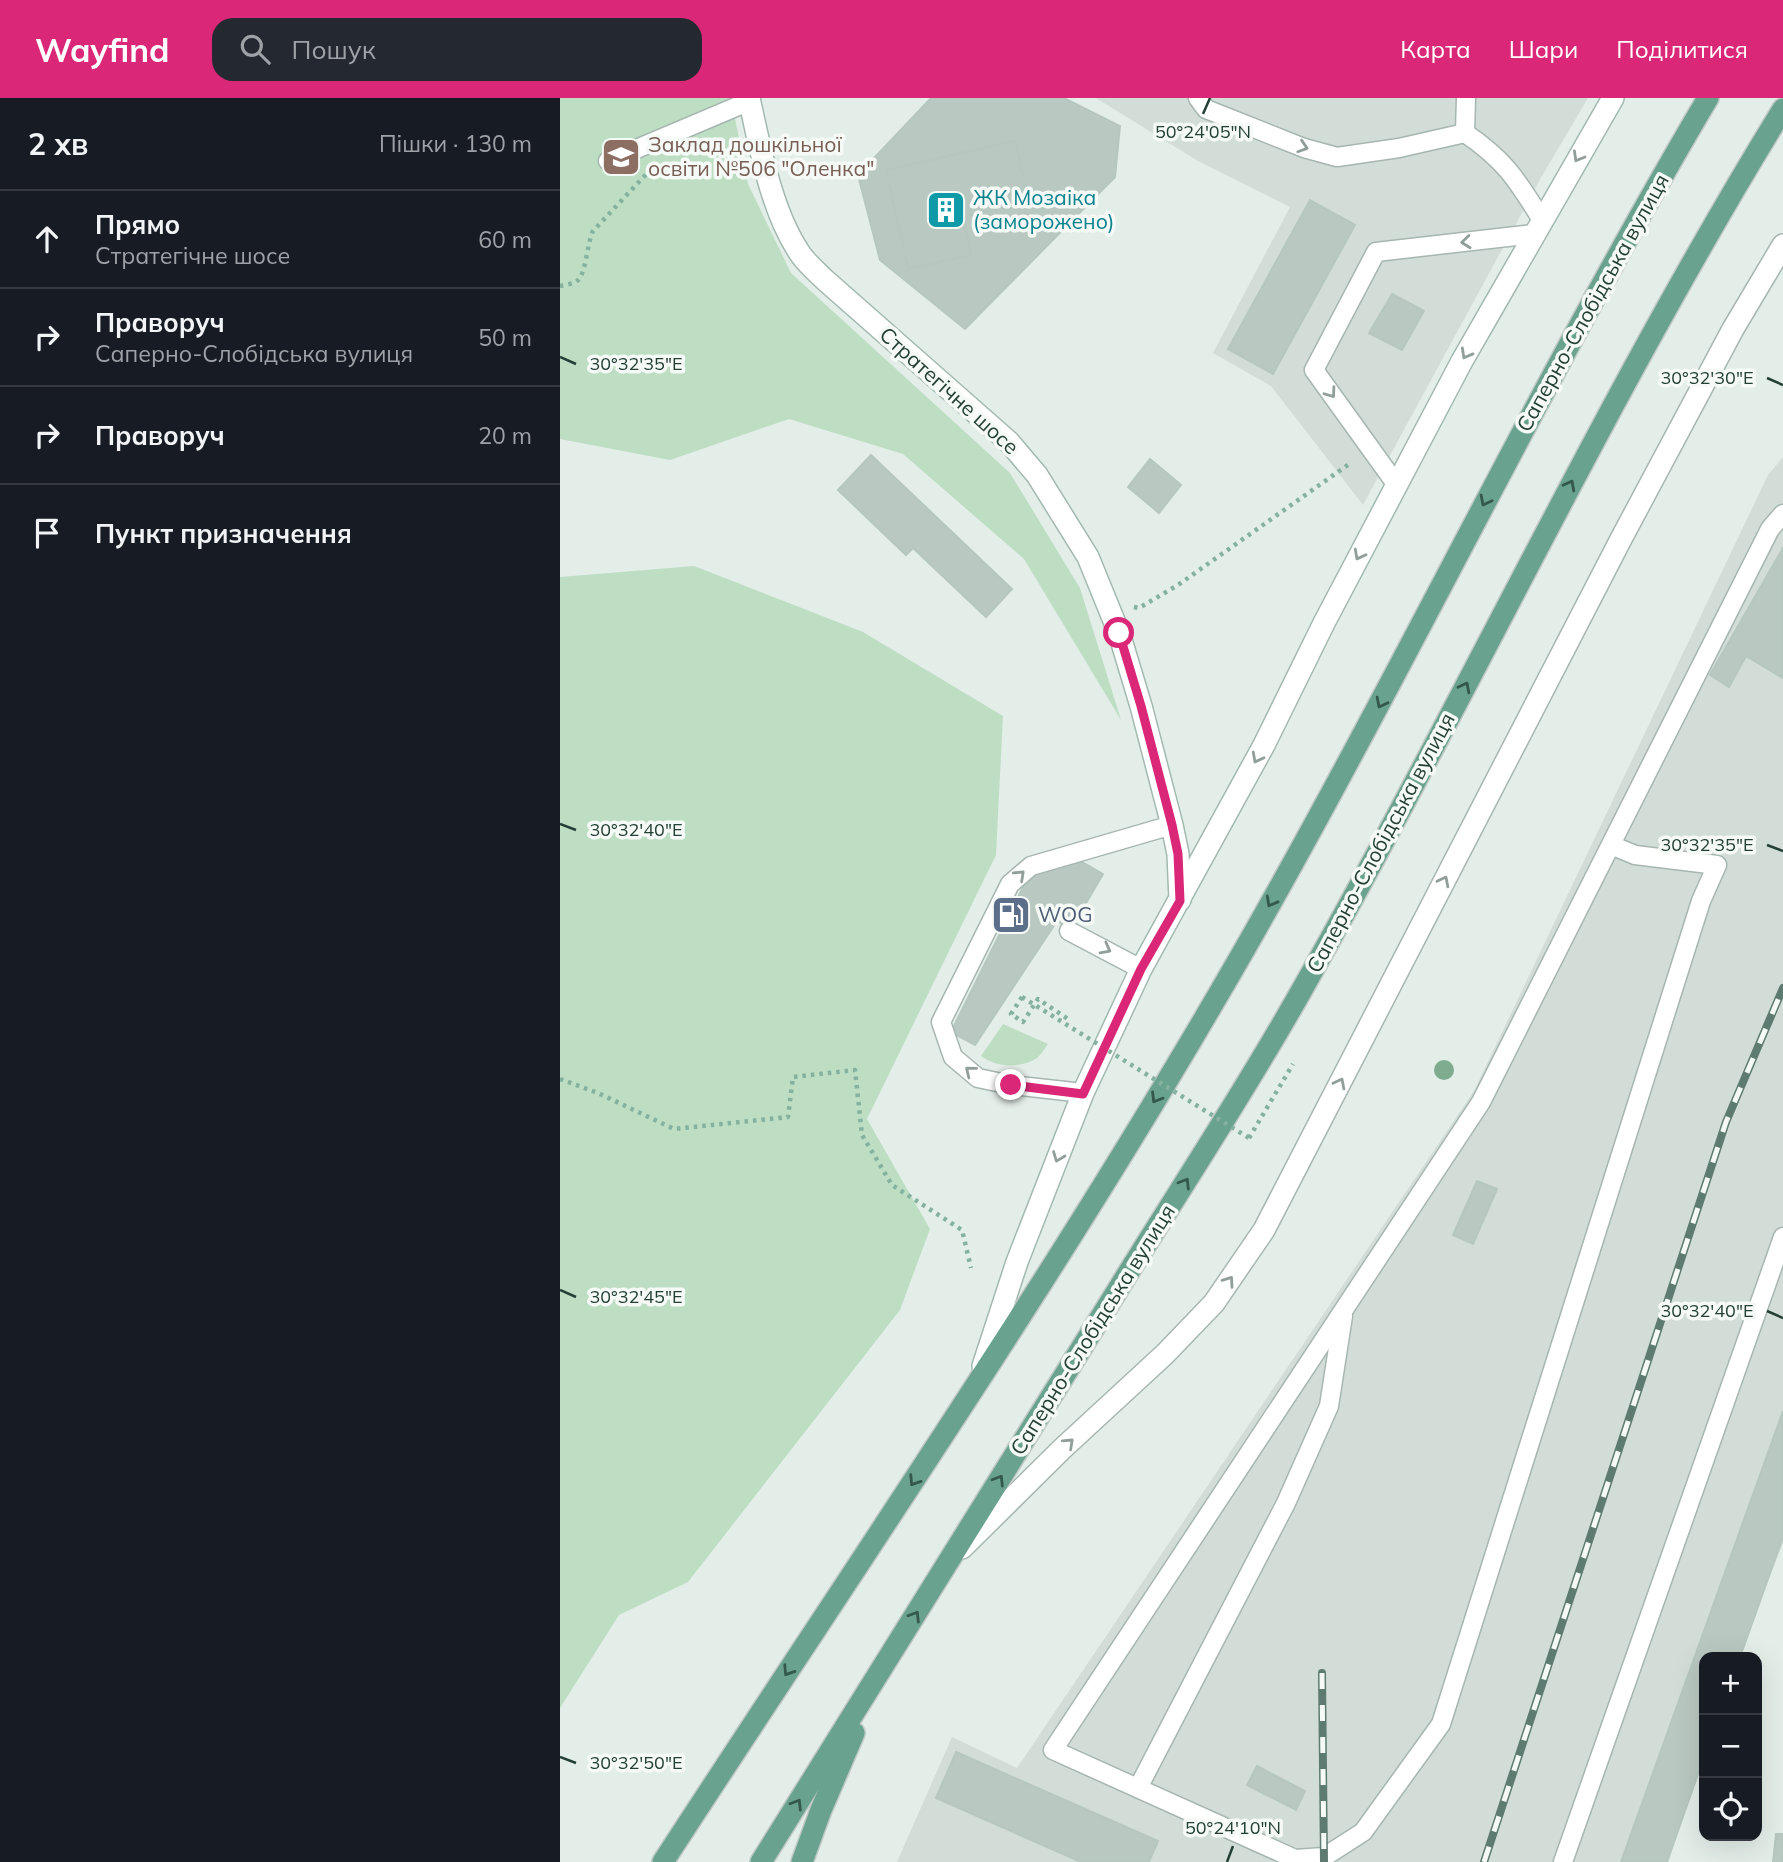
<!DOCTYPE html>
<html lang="uk">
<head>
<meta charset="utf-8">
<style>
	body { margin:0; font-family:Mulish,sans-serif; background:#242831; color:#f1f3f6 }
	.controls { position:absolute; right:21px; bottom:21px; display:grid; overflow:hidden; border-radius:14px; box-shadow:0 7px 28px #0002 }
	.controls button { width:63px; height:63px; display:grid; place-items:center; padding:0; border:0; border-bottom:2px solid #363941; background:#171b24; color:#f1f3f6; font:35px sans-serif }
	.stop { position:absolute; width:21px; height:21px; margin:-16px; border:5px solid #db2777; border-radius:50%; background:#fff }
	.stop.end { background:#db2777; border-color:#fff; box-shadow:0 2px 7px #0008 }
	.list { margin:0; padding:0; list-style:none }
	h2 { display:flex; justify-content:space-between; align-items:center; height:91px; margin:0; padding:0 28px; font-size:30px }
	h2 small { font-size:23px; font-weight:400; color:#9ea1a6 }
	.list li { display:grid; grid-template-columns:46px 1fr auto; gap:21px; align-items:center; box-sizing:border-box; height:98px; padding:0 28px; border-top:2px solid #363941 }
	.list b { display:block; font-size:26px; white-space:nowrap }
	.list p { margin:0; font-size:23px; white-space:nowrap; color:#9ea1a6 }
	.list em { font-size:23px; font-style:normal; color:#9ea1a6 }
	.icon { flex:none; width:38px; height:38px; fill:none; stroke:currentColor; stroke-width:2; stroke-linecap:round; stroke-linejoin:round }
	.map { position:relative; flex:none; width:1223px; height:1764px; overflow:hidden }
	header { display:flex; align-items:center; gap:42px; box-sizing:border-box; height:98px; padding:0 35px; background:#db2777; color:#fff }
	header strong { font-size:33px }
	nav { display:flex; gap:38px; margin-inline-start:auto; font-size:24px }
	.search { width:490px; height:63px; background:#242831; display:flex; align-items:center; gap:18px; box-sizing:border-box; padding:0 24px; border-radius:21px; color:#9ea1a6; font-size:26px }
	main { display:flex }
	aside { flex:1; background:#171b24 }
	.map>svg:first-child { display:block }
	.built { fill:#d2ddd7 }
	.green { fill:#bddec3 }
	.building { fill:#b9c8c1; stroke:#b6c7bf; stroke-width:2 }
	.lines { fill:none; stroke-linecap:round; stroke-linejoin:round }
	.lane-casing { stroke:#a6b6b0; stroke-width:21 }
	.street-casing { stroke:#a6b6b0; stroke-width:24 }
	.secondary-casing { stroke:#a2b9af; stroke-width:24 }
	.primary-casing { stroke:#c1c9c7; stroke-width:24 }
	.path { stroke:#85b19f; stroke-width:4.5; stroke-dasharray:3.5 5; stroke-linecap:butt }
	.lane { stroke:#fff; stroke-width:18 }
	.street { stroke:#fff; stroke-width:21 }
	.secondary { stroke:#fff; stroke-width:21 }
	.primary { stroke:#69a38f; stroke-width:21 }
	.rail-casing { stroke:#5e7b71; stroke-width:8 }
	.rail { stroke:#f5faf7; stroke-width:5; stroke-dasharray:16; stroke-linecap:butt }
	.path-bridge { stroke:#85b19f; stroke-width:4.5; stroke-dasharray:3.5 5; stroke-linecap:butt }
	.tree { fill:#7fac8e }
	.oneway { stroke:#919f9a }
	.oneway2 { stroke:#34584c }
	.route { stroke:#db2777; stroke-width:9 }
	.ticks { fill:none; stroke:#233f36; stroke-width:2.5 }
	.labels { text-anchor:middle; stroke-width:7; stroke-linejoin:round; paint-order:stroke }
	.education-label { font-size:21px; fill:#785e54; stroke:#f5faf7; text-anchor:start }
	.culture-label { font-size:21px; fill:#0d838f; stroke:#f5faf7; text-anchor:start }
	.street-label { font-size:21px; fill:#233f36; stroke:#f5faf7 }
	.service-label { font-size:21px; fill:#4e5e75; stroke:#f5faf7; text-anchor:start }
	.ticks-label { font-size:18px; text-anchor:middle; fill:#233f36; stroke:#f5faf7; stroke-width:7; stroke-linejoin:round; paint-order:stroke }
</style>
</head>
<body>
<header>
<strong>Wayfind</strong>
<div class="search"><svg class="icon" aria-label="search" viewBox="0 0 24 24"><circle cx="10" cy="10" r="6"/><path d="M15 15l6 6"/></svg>Пошук</div>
<nav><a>Карта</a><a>Шари</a><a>Поділитися</a></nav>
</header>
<main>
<aside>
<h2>2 хв<small>Пішки · 130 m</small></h2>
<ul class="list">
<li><svg class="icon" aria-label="ahead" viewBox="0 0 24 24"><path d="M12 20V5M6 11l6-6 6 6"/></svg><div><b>Прямо</b><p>Стратегічне шосе</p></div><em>60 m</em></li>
<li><svg class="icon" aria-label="right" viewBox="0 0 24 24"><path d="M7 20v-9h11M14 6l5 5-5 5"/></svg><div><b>Праворуч</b><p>Саперно-Слобідська вулиця</p></div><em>50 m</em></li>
<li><svg class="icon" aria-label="right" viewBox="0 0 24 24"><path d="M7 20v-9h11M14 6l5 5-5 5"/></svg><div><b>Праворуч</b></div><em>20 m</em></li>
<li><svg class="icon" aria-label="arrive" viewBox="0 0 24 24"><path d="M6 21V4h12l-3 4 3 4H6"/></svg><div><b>Пункт призначення</b></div></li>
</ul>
</aside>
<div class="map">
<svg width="1223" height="1764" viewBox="0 0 1223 1764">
	<rect width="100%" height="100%" fill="#e4eee9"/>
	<g class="built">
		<path d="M 536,0 L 1028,0 L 982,78 L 803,407 L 711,288 L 653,255 L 730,109 L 638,63 Z"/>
		<path d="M 1223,359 L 1223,1445 L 1178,1559 L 1144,1559 L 1144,1647 L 1099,1764 L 337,1764 L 392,1639 L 457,1670 L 914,993 L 1208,377 Z"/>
	</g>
	<g class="green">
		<path d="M 0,0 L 171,0 L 188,86 L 231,175 L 450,375 L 520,490 L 561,622 L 464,461 L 343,356 L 229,321 L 110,362 L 0,341 Z"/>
		<path d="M 134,468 L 303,534 L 443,618 L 436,757 L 307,1021 L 370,1131 L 340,1212 L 128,1484 L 59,1517 L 0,1610 L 0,479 Z"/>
		<path d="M 443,926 L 488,946 C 485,950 481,957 477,960 C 461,971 435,969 421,958 Z"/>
	</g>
	<g class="building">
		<path d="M 371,0 L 504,0 L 560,28 L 555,79 L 405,231 L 320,162 L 298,77 Z"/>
		<path d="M 455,43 L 469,105 L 403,119 L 411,157 L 348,171 L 326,72 Z"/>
		<path d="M 750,102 L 795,127 L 713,276 L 668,251 Z"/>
		<path d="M 832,196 L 864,213 L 842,252 L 809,235 Z"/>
		<path d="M 311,357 L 452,491 L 426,519 L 353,450 L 346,457 L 278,392 Z"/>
		<path d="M 590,361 L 621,387 L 599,415 L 568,389 Z"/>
		<path d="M 1223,450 L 1223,580 L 1186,558 L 1169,589 L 1150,577 Z"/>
		<path d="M 517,761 L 543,776 L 511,831 L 497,823 L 415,947 L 391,934 L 469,777 Z"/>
		<path d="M 917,1083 L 937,1091 L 913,1146 L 893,1137 Z"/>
		<path d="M 1223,1313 L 1223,1439 L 1180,1559 L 1144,1559 L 1144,1659 L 1107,1764 L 1061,1764 Z"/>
		<path d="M 396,1654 L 598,1743 L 589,1764 L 521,1764 L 376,1700 Z"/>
		<path d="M 697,1668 L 745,1693 L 736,1712 L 687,1687 Z"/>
		<path d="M 1216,1736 L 1223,1736 L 1223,1764 L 1213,1764 Z"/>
	</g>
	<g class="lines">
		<g class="lane-casing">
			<g id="lane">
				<path d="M 638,0 L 646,11 L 744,50 L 777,59 L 839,50 L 905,35 C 945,62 957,82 982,122"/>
				<path d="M 905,35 L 906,0"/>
				<path d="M 48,63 L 190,3"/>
				<path d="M 836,386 L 754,272 L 816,154 L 974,136"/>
				<path d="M 1051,747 L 1075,757 L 1157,767 L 1141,803 L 881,1626 L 803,1734 L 764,1759 L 735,1761 L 493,1652 L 921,1004 L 1210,431 L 1223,416"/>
				<path d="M 509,833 L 581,871"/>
				<path d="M 523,995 L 451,987 L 418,980 L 393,959 L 381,924 L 450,786 L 471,768 L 612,727"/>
				<path d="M 578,1690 L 726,1405 L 769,1308 L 783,1218"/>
				<path d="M 1003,1764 L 1223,1139"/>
			</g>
		</g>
		<g class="street-casing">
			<path id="street" d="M 402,1450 L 502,1351 L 605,1256 L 654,1205 L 704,1132 L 1061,441 L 1173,231 L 1223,147"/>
		</g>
		<g class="secondary-casing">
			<g id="secondary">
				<path d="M 189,0 C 200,49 211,112 239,154 C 245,164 256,173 265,182 L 449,344 L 477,377 L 528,459 L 559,535 L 581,608 L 612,727 L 618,756 L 620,802"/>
				<path d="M 423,1268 L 457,1164 L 523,995 L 581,871 L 704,647 L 764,525 L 902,263 L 1053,0"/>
			</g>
		</g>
		<g class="primary-casing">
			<g id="primary">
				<path d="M 103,1764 C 303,1456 513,1153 695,833 C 851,558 987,272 1148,0"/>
				<path d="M 201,1764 C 320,1574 438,1383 557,1193 C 618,1094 682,998 739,897 C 905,604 1046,298 1223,11"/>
				<path d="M 242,1764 L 261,1712 L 294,1635"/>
			</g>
		</g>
		<g class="path">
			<path d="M 0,188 C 5,187 13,186 17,183 C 26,177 27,145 33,133 L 91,71"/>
			<path d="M 574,509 L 579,510 L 618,487 L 792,364"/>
			<path d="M 462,899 L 451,916 L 463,924 L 478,901 L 511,923"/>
			<path d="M 0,981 L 38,995 L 114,1031 L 228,1019 L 233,979 L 295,972 L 302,1037 L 332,1087 L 402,1132 L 411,1170"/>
			<path d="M 689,1040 L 733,966"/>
		</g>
		<use href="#lane" class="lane"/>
		<use href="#street" class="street"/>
		<use href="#secondary" class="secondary"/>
		<use href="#primary" class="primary"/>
		<g class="rail-casing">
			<g id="rail">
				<path d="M 762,1575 L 764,1764"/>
				<path d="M 924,1764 L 1166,1024 L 1223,890"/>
			</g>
		</g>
		<use href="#rail" class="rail"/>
		<path class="path-bridge" d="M 462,899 L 689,1040"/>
	</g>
	<circle class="tree" cx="884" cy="972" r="10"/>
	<defs><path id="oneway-chevron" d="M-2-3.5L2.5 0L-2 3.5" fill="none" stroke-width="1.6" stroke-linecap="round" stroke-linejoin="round" transform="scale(1.75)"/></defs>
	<g class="oneway">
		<use href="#oneway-chevron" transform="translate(743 49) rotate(18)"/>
		<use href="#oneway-chevron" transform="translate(1018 59) rotate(120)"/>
		<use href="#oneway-chevron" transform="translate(906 144) rotate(174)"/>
		<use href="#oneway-chevron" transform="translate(906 256) rotate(119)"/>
		<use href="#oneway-chevron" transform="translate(771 295) rotate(54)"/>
		<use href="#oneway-chevron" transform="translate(799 457) rotate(118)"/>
		<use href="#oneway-chevron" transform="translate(697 660) rotate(118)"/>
		<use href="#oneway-chevron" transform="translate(460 777) rotate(-43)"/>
		<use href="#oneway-chevron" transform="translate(884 783) rotate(-63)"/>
		<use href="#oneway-chevron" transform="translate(546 851) rotate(28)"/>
		<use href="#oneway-chevron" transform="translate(410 973) rotate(-141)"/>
		<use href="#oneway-chevron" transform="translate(780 985) rotate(-63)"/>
		<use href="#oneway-chevron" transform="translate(498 1059) rotate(111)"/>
		<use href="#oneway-chevron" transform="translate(669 1183) rotate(-55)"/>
		<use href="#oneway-chevron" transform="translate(509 1345) rotate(-43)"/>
	</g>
	<g class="oneway2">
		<use href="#oneway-chevron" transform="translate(1010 387) rotate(-62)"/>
		<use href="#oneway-chevron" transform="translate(925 403) rotate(117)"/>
		<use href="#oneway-chevron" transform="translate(905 589) rotate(-63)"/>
		<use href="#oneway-chevron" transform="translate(821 605) rotate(117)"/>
		<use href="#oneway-chevron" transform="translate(711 804) rotate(119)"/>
		<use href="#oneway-chevron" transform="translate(596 1000) rotate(121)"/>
		<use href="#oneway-chevron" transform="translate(625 1085) rotate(-58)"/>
		<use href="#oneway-chevron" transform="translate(439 1382) rotate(-58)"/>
		<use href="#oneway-chevron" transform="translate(354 1383) rotate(123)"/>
		<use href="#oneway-chevron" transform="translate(355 1518) rotate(-58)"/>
		<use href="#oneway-chevron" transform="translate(228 1573) rotate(123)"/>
		<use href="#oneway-chevron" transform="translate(237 1706) rotate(-58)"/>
	</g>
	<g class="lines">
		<path class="route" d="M 451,987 L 523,996 L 581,871 L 620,803 L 618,756 L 612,727 L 581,608 L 559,535"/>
	</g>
	<path class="ticks" d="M 643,16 L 650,0M 0,259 L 16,266M 1207,280 L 1223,287M 0,726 L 16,732M 1207,747 L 1223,753M 0,1192 L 16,1199M 1207,1213 L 1223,1220M 0,1659 L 16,1665M 667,1764 L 673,1748"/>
	<defs>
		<g id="school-square" transform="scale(2.0125)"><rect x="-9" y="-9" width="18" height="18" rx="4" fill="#8d6e63" stroke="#f5faf7"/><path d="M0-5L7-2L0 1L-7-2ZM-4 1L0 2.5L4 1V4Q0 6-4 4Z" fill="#fff"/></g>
		<g id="building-square" transform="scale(2.0125)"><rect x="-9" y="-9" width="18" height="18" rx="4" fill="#0f9aa8" stroke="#f5faf7"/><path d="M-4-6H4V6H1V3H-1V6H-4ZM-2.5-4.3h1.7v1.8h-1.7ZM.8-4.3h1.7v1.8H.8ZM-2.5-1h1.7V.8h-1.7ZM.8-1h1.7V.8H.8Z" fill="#fff"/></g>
		<g id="fuel-square" transform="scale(2.0125)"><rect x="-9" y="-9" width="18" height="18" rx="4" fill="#5c6f8a" stroke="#f5faf7"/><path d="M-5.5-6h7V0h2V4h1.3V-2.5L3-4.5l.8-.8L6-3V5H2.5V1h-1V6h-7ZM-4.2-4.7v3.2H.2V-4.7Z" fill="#fff"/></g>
	</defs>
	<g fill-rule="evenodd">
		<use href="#school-square" x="61" y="59"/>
		<use href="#building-square" x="386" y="112"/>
		<use href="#fuel-square" x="451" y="817"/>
	</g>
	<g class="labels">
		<g class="education-label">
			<text x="88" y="54">Заклад дошкільної<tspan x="88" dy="24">освіти №506 "Оленка"</tspan></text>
		</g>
		<g class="culture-label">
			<text x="413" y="107">ЖК Мозаіка<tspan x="413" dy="24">(заморожено)</tspan></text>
		</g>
		<g class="street-label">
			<text transform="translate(1033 205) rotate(-61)" y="7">Саперно-Слобідська вулиця</text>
			<text transform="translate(389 293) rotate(42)" y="7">Стратегічне шосе</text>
			<text transform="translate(821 745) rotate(-62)" y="7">Саперно-Слобідська вулиця</text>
			<text transform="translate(533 1232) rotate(-58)" y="7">Саперно-Слобідська вулиця</text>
		</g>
		<g class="service-label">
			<text x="478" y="824">WOG</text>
		</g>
	</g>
	<g class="ticks-label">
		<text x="643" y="40">50°24'05"N</text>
		<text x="76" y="272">30°32'35"E</text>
		<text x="1147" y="286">30°32'30"E</text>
		<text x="76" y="738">30°32'40"E</text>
		<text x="1147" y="753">30°32'35"E</text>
		<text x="76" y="1205">30°32'45"E</text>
		<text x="1147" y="1219">30°32'40"E</text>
		<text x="76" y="1671">30°32'50"E</text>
		<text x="673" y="1736">50°24'10"N</text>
	</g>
</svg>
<div class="controls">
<button>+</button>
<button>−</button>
<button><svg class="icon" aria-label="locate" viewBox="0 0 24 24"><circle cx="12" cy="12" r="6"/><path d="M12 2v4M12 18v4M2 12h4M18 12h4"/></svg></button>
</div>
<div class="stop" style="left:559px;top:535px"></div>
<div class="stop end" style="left:451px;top:987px"></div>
</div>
</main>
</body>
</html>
